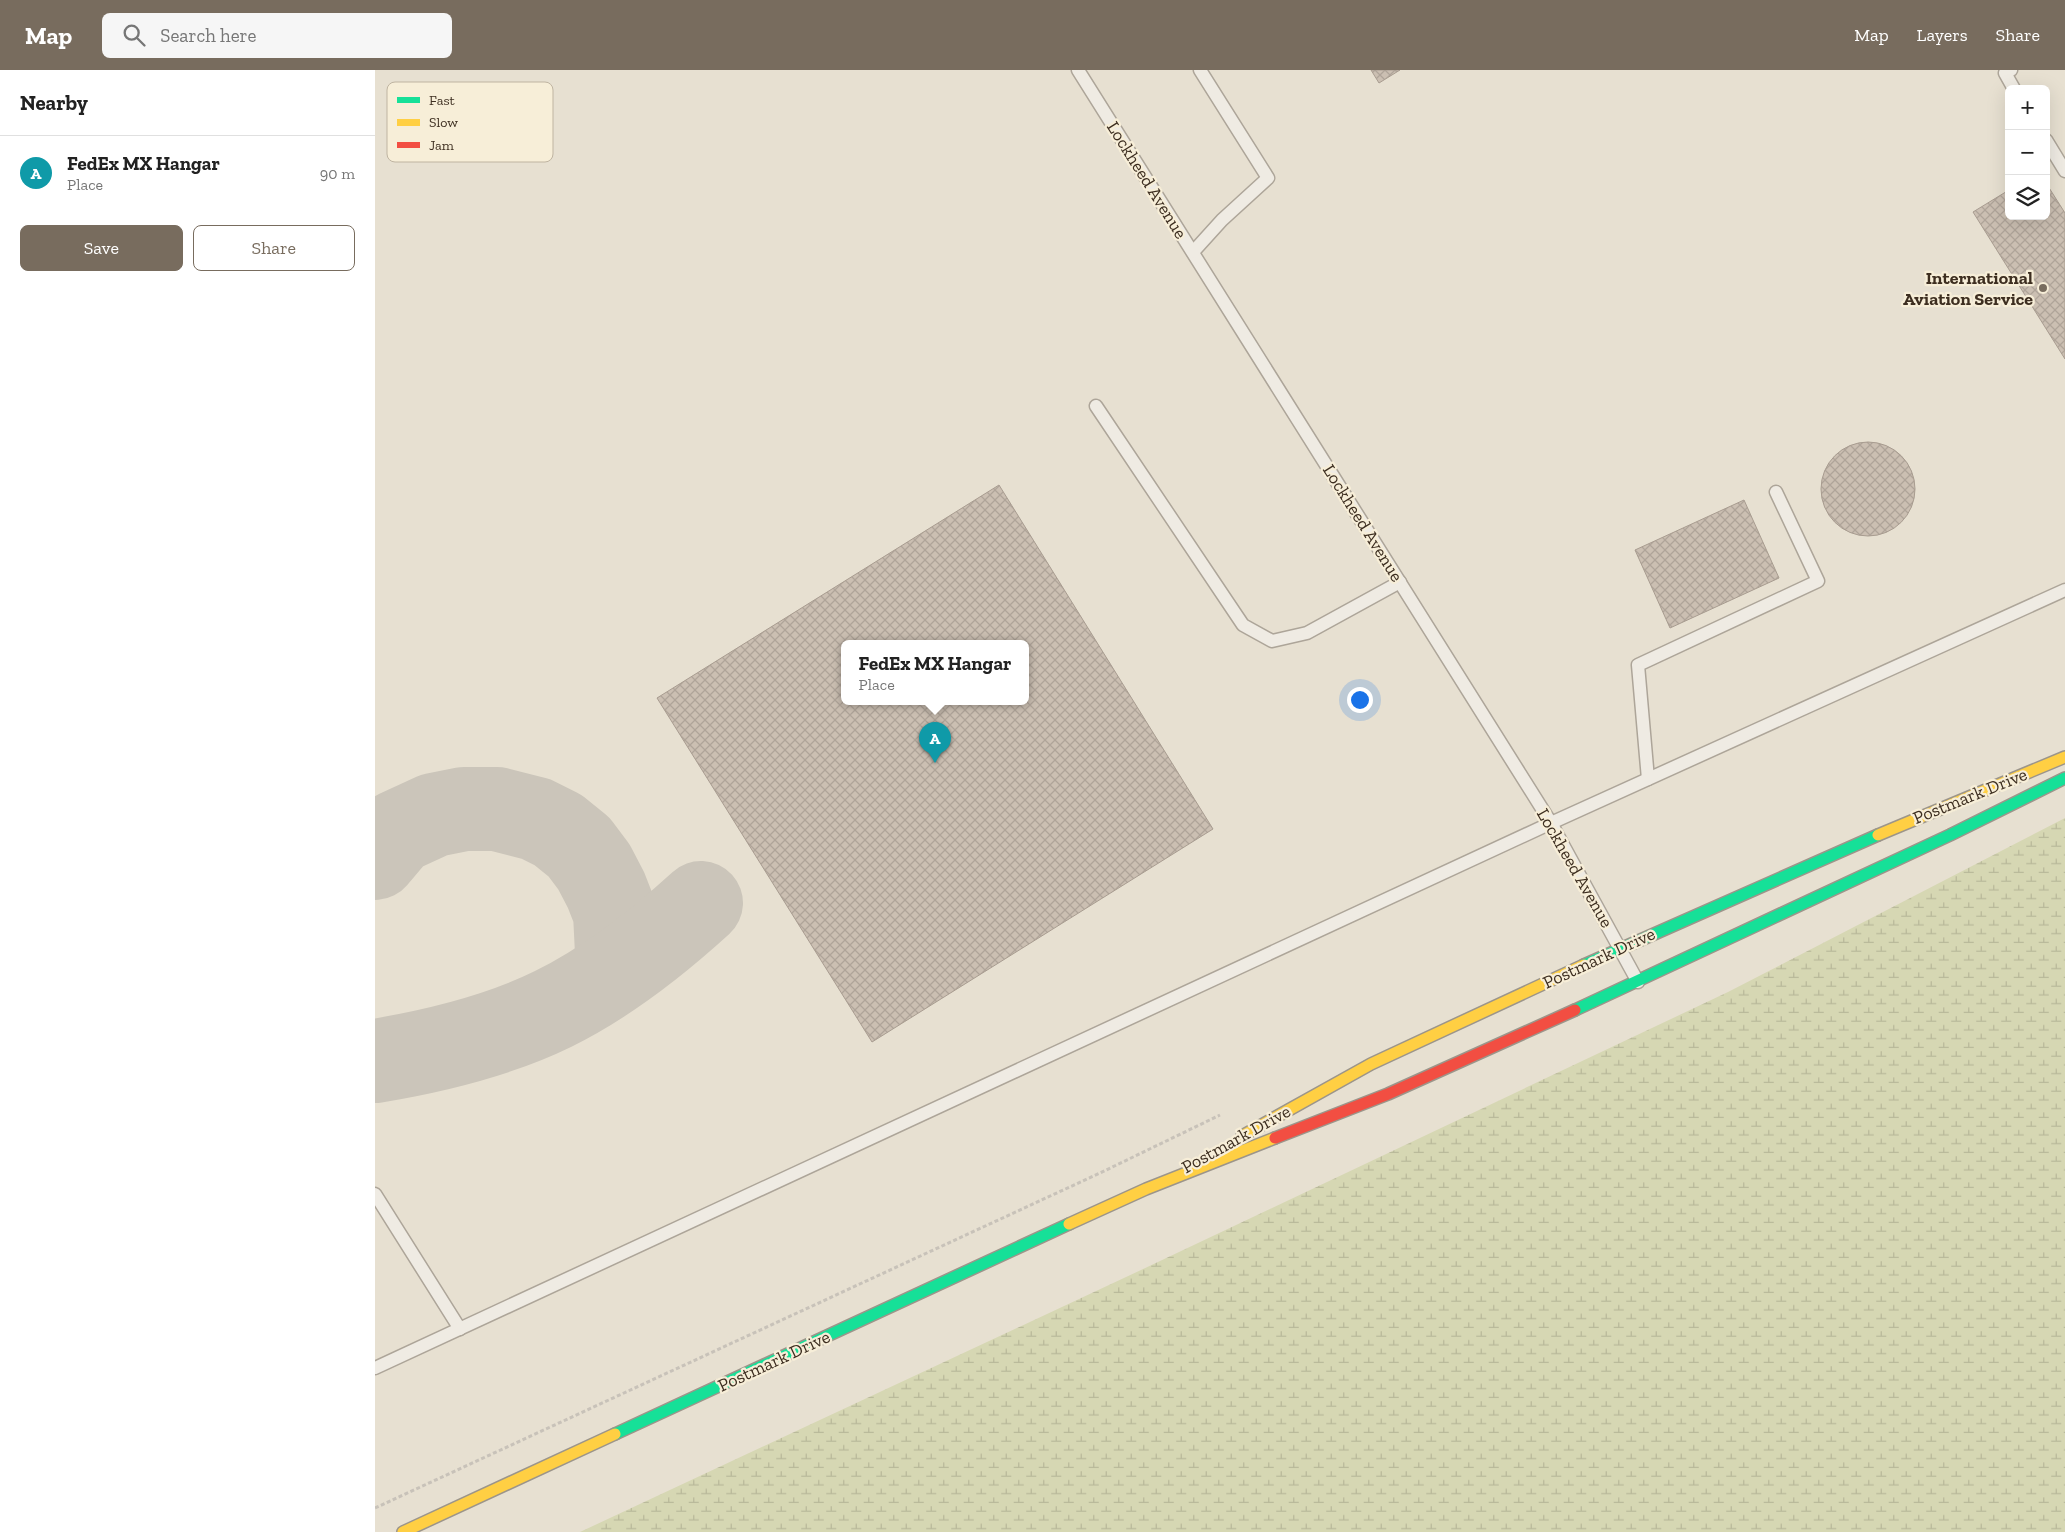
<!DOCTYPE html>
<html lang="en">
<head>
<meta charset="utf-8">
<style>
	body { margin:0; font-family:"Zilla Slab",serif; background:#f6f6f6; color:#222 }
	.controls { position:absolute; right:15px; top:15px; display:grid; overflow:hidden; border-radius:8px; box-shadow:0 5px 20px #0002 }
	.controls button { width:45px; height:45px; display:grid; place-items:center; padding:0; border:0; border-bottom:1px solid #e0e0e0; background:#fff; color:#222; font:25px sans-serif }
	.you { position:absolute; left:984px; top:629px; width:18px; height:18px; margin:-12px; border:4px solid #fff; border-radius:50%; background:#1a73e8; box-shadow:0 0 0 8px #1a73e833 }
	.badge { display:grid; place-items:center; width:32px; height:32px; border-radius:50%; background:#786c5e; color:#fff; font-size:16px; font-weight:700 }
	.pin { position:absolute; translate:-50% -41px; filter:drop-shadow(0 1px 2px #0008) }
	.pin::after { content:''; position:absolute; top:26px; width:18px; height:15px; background:inherit; clip-path:polygon(0 0,100% 0,50% 100%) }
	.popup { position:absolute; left:466px; top:570px; width:188px; height:65px; box-sizing:border-box; display:grid; place-content:center; border-radius:8px; background:#fff; filter:drop-shadow(0 1px 4px #0005); font-size:16px; white-space:nowrap; color:#767676 }
	.popup b { font-size:19px; color:#222 }
	.popup::after { content:''; position:absolute; left:50%; top:100%; margin-left:-10px; border:10px solid transparent; border-top-color:#fff }
	.list { margin:0; padding:0; list-style:none }
	h2 { display:flex; justify-content:space-between; align-items:center; height:65px; margin:0; padding:0 20px; font-size:21px }
	h2 small { font-size:16px; font-weight:400; color:#767676 }
	.list li { display:grid; grid-template-columns:32px 1fr auto; gap:15px; align-items:center; box-sizing:border-box; height:75px; padding:0 20px; border-top:1px solid #e0e0e0 }
	.list b { display:block; font-size:19px; white-space:nowrap }
	.list p { margin:0; font-size:16px; white-space:nowrap; color:#767676 }
	.list em { font-size:16px; font-style:normal; color:#767676 }
	.actions { display:flex; gap:10px; padding:15px 20px }
	.actions a { flex:1; padding:11px 0; border:1px solid #786c5e; border-radius:8px; text-align:center; font-size:18px; color:#786c5e }
	.actions .main { background:#786c5e; color:#fff }
	.icon { flex:none; width:28px; height:28px; fill:none; stroke:currentColor; stroke-width:2; stroke-linecap:round; stroke-linejoin:round }
	.map { position:relative; flex:none; width:1690px; height:1462px; overflow:hidden }
	header { display:flex; align-items:center; gap:30px; box-sizing:border-box; height:70px; padding:0 25px; background:#786c5e; color:#fff }
	header strong { font-size:24px }
	nav { display:flex; gap:28px; margin-inline-start:auto; font-size:18px }
	.search { width:350px; height:45px; background:#f6f6f6; display:flex; align-items:center; gap:12px; box-sizing:border-box; padding:0 18px; border-radius:8px; color:#767676; font-size:19px }
	main { display:flex }
	aside { flex:1; background:#fff }
	.map>svg:first-child { display:block }
	.wetland { fill:url(#wetland-marsh) }
	.lines { fill:none; stroke-linecap:round; stroke-linejoin:round }
	.taxiway { stroke:#cbc5ba; stroke-width:84 }
	.building { fill:url(#building-cross-hatch); stroke:#a89c90; fill-rule:evenodd }
	.lane-casing { stroke:#ada599; stroke-width:15 }
	.fast-casing { stroke:#9c958a; stroke-width:14 }
	.slow-casing { stroke:#9c958a; stroke-width:14 }
	.jam-casing { stroke:#9c958a; stroke-width:14 }
	.path { stroke:#c8c2b9; stroke-width:3; stroke-dasharray:4 2.5; stroke-linecap:butt }
	.lane { stroke:#efebe3; stroke-width:12 }
	.fast { stroke:#16e098; stroke-width:11 }
	.slow { stroke:#ffcf43; stroke-width:11 }
	.jam { stroke:#f24e42; stroke-width:11 }
	.poi-dot { fill:#786c5e; stroke:#f7eed8; stroke-width:2 }
	.labels { text-anchor:middle; stroke-width:4.5; stroke-linejoin:round; paint-order:stroke }
	.street-label { font-size:18px; fill:#3d2e20; stroke:#f7eed8 }
	.poi-label { font-size:18px; font-weight:bold; fill:#3d2e20; stroke:#f7eed8; text-anchor:end }
	.key { fill:#f7eed8; stroke:#bfb4a1; stroke-width:1 }
	.key-label { font-size:14px; fill:#3d2e20 }
</style>
</head>
<body>
<header>
<strong>Map</strong>
<div class="search"><svg class="icon" aria-label="search" viewBox="0 0 24 24"><circle cx="10" cy="10" r="6"/><path d="M15 15l6 6"/></svg>Search here</div>
<nav><a>Map</a><a>Layers</a><a>Share</a></nav>
</header>
<main>
<aside>
<h2>Nearby<small></small></h2>
<ul class="list">
<li><span class="badge" style="background:#0f9aa8">A</span><div><b>FedEx MX Hangar</b><p>Place</p></div><em>90 m</em></li>
</ul>
<div class="actions"><a class="main">Save</a><a>Share</a></div>
</aside>
<div class="map">
<svg width="1690" height="1462" viewBox="0 0 1690 1462">
	<defs>
		<pattern id="wetland-marsh" width="20" height="14" patternUnits="userSpaceOnUse" patternTransform="scale(1.25)"><rect width="20" height="14" fill="#d6d7b3"/><path d="M1 5h8M5 5V1M11 12h8M15 12V8" fill="none" stroke="#b9b99a"/></pattern>
		<pattern id="building-cross-hatch" width="8" height="8" patternUnits="userSpaceOnUse" patternTransform="scale(1.25)"><rect width="8" height="8" fill="#cbbfb2"/><path d="M0 0l8 8M0 8l8-8" fill="none" stroke="#afa499"/></pattern>
	</defs>
	<rect width="100%" height="100%" fill="#e7e0d1"/>
	<path class="wetland" d="M 1690,748 L 1690,1462 L 205,1462 L 766,1200 L 1353,922 Z"/>
	<g class="lines">
		<g class="taxiway">
			<path d="M 0,788 L 22,762 L 59,745 L 89,739 L 122,739 L 161,749 L 183,760 L 204,777 L 219,797 L 231,820 L 240,843 L 242,883"/>
			<path d="M 0,991 C 60,981 123,966 178,939 C 233,912 281,874 326,833"/>
		</g>
	</g>
	<g class="building">
		<path d="M 996,0 L 1025,0 L 1004,13 Z"/>
		<path d="M 1671,113 L 1690,143 L 1690,289 L 1598,142 L 1634,120 L 1634,146 L 1671,146 Z"/>
		<circle cx="1493" cy="419" r="47"/>
		<path d="M 624,415 L 838,759 L 497,972 L 282,628 ZM 470,574 L 650,574 L 650,632 L 470,632 Z"/>
		<path d="M 1369,430 L 1404,508 L 1295,558 L 1260,480 Z"/>
	</g>
	<g class="lines">
		<g class="lane-casing">
			<g id="lane">
				<path d="M 703,0 L 1176,753 L 1263,912"/>
				<path d="M 1636,0 L 1630,3 L 1639,19"/>
				<path d="M 1671,70 L 1690,101"/>
				<path d="M 818,182 L 847,150 L 893,108 L 825,0"/>
				<path d="M 721,336 L 868,555 L 897,571 L 932,563 L 1025,512"/>
				<path d="M 1273,709 L 1263,595 L 1443,511 L 1401,422"/>
				<path d="M 0,1124 L 85,1259"/>
				<path d="M 0,1298 L 1176,753 L 1690,520"/>
			</g>
		</g>
		<g class="fast-casing">
			<g id="fast">
				<path d="M 1209,895 L 1503,765"/>
				<path d="M 1200,940 L 1575,765 L 1690,708"/>
				<path d="M 240,1364 L 694,1154"/>
			</g>
		</g>
		<g class="slow-casing">
			<g id="slow">
				<path d="M 1503,765 L 1690,687"/>
				<path d="M 867,1066 L 996,994 L 1209,895"/>
				<path d="M 694,1154 L 771,1119 L 900,1068"/>
				<path d="M 28,1462 L 240,1364"/>
			</g>
		</g>
		<g class="jam-casing">
			<path id="jam" d="M 900,1068 L 1013,1024 L 1200,940"/>
		</g>
		<path class="path" d="M 0,1438 L 725,1103 L 845,1045"/>
		<use href="#lane" class="lane"/>
		<use href="#fast" class="fast"/>
		<use href="#slow" class="slow"/>
		<use href="#jam" class="jam"/>
	</g>
	<circle class="poi-dot" cx="1668" cy="218" r="5"/>
	<g class="labels">
		<g class="street-label">
			<text transform="translate(772 110) rotate(58)" y="6">Lockheed Avenue</text>
			<text transform="translate(988 453) rotate(58)" y="6">Lockheed Avenue</text>
			<text transform="translate(1595 726) rotate(-22)" y="6">Postmark Drive</text>
			<text transform="translate(1200 798) rotate(60)" y="6">Lockheed Avenue</text>
			<text transform="translate(1224 888) rotate(-25)" y="6">Postmark Drive</text>
			<text transform="translate(861 1069) rotate(-29)" y="6">Postmark Drive</text>
			<text transform="translate(399 1291) rotate(-25)" y="6">Postmark Drive</text>
		</g>
		<g class="poi-label">
			<text x="1658" y="214">International<tspan x="1658" dy="21">Aviation Service</tspan></text>
		</g>
	</g>
	<rect x="12" y="12" width="166" height="80" rx="8" class="key"/>
	<rect x="22" y="27" width="23" height="6" fill="#16e098"/>
	<rect x="22" y="49" width="23" height="7" fill="#ffcf43"/>
	<rect x="22" y="72" width="23" height="6" fill="#f24e42"/>
	<g class="key-label">
		<text x="54" y="35">Fast</text>
		<text x="54" y="57">Slow</text>
		<text x="54" y="80">Jam</text>
	</g>
</svg>
<div class="controls">
<button>+</button>
<button>−</button>
<button><svg class="icon" aria-label="layers" viewBox="0 0 24 24"><path d="M12 4l9 5-9 5-9-5zM3 14l9 5 9-5"/></svg></button>
</div>
<div class="you"></div>
<div class="pin badge" style="left:560px;top:693px;background:#0f9aa8">A</div>
<div class="popup"><b>FedEx MX Hangar</b>Place</div>
</div>
</main>
</body>
</html>
